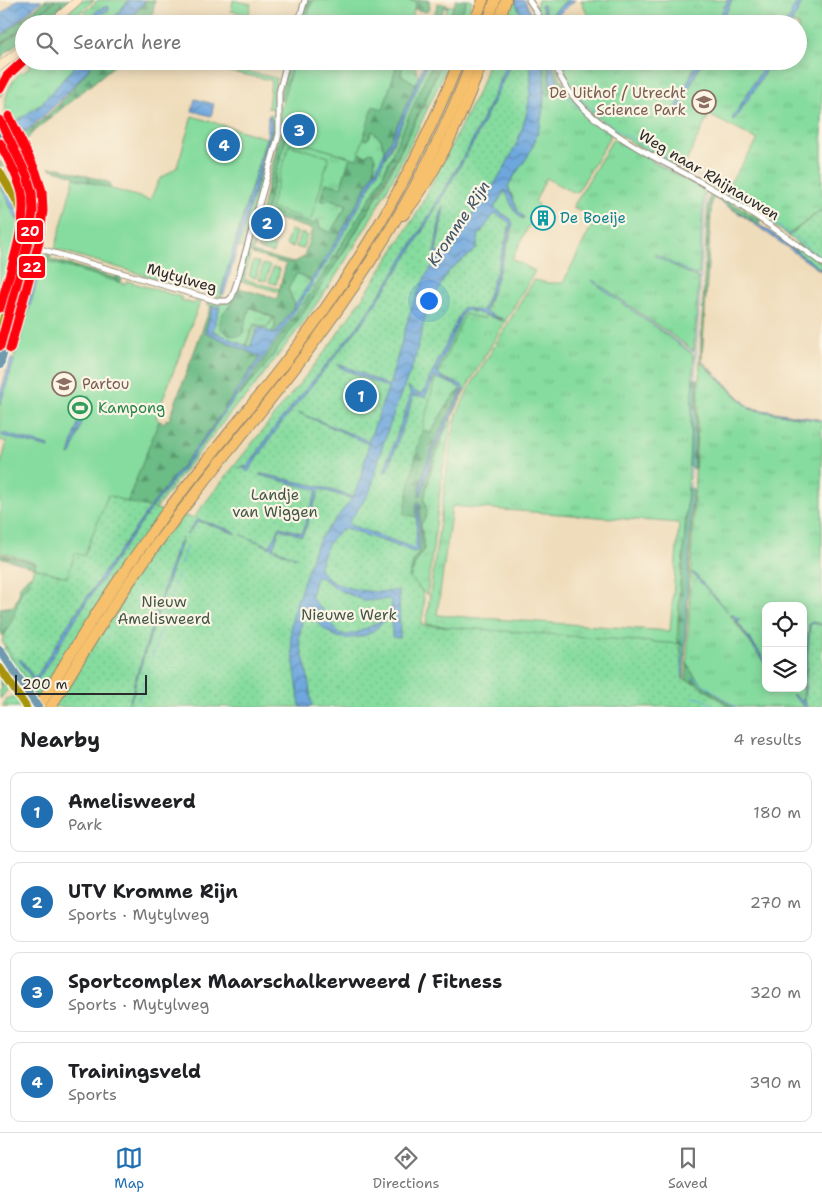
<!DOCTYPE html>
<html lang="en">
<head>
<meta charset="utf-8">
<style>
	body { margin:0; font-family:"Shantell Sans",sans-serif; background:#f6f6f6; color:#202124 }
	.controls { position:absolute; right:15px; bottom:15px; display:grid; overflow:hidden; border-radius:10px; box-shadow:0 2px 12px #0003 }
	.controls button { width:45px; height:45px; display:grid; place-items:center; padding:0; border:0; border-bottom:1px solid #e0e0e0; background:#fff; color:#202124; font:25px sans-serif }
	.scale { position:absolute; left:15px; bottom:12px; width:132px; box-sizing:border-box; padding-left:5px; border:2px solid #2b2b2b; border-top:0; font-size:14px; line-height:18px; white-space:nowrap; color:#2b2b2b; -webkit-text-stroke:4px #fcf5e5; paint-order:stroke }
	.you { position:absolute; left:428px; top:300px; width:18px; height:18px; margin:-12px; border:4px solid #fff; border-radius:50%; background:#1a73e8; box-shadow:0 0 0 8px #1a73e833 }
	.badge { display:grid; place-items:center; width:32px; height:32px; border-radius:50%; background:#1f6fb2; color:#fff; font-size:16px; font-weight:700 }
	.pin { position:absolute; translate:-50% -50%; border:2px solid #fff; box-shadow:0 1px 5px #0006 }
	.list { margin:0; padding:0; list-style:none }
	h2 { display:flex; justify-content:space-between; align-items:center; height:65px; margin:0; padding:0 20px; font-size:21px }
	h2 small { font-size:16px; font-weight:400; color:#757577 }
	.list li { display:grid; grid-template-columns:32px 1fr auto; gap:15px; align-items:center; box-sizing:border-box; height:80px; margin:0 10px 10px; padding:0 10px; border:1px solid #e0e0e0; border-radius:10px }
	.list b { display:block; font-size:19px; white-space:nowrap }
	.list p { margin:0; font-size:16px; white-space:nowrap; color:#757577 }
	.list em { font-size:16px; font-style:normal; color:#757577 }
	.icon { flex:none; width:28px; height:28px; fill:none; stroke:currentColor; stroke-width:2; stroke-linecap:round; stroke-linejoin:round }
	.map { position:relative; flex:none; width:822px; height:707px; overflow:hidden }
	.search { position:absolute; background:#fff; box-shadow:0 2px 12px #0003; left:15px; right:15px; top:15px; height:55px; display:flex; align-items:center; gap:12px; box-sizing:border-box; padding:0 18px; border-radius:28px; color:#757577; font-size:19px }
	.sheet { height:425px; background:#fff }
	nav { display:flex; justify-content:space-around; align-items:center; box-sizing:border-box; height:70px; border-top:1px solid #e0e0e0; background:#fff; font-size:14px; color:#757577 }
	nav a { display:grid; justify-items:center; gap:2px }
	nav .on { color:#1f6fb2 }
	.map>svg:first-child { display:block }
	.grass { fill:url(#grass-tufts); stroke:#588465; fill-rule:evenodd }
	.forest { fill:url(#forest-firs); stroke:#4c7458 }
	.park { fill:url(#park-dots); stroke:#588465 }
	.garden { fill:#86dc9f; stroke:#588465 }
	.water { fill:url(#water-waves); stroke:#4c6984; fill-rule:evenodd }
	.pier { fill:#efdcba }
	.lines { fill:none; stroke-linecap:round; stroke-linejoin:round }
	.stream { stroke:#6ea7de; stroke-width:1 }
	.street-casing { stroke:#8d8472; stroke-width:7 }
	.secondary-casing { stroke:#8d8472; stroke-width:9 }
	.highway-casing { stroke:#8d8472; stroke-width:12 }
	.street { stroke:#fff; stroke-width:5 }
	.secondary { stroke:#fce6c4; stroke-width:8 }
	.highway { stroke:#f7c06c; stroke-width:10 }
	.bus-1-casing { stroke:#fcf5e5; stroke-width:11 }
	.bus-2-casing { stroke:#fcf5e5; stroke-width:11 }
	.bus-1 { stroke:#709aaf; stroke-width:8 }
	.bus-2 { stroke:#a89311; stroke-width:8 }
	.rail-1-casing { stroke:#fcf5e5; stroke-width:12 }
	.rail-2-casing { stroke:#fcf5e5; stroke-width:12 }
	.rail-3-casing { stroke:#fcf5e5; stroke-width:12 }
	.rail-1 { stroke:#ff0010; stroke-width:9 }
	.rail-2 { stroke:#ff0010; stroke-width:9 }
	.rail-3 { stroke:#ff0010; stroke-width:9 }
	.labels { text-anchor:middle; stroke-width:4.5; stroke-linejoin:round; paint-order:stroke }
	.education-label { font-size:15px; fill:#785e54; stroke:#fcf5e5; text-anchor:end }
	.street-label { font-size:15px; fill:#2b2b2b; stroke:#fcf5e5 }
	.culture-label { font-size:15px; fill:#0d838f; stroke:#fcf5e5; text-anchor:start }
	.leisure-label { font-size:15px; fill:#27864d; stroke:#fcf5e5; text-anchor:start }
	.park-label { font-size:15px; fill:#425748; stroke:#fcf5e5 }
	.water-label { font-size:16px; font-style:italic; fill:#42566a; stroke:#fcf5e5 }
	.line-badge { stroke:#fcf5e5; stroke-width:2 }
	.badge-label { font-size:14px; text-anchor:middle; font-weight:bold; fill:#fff }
</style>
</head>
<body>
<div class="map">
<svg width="822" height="707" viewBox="0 0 822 707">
	<defs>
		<pattern id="grass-tufts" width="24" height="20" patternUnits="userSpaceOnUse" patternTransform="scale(1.25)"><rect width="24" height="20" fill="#86dc9f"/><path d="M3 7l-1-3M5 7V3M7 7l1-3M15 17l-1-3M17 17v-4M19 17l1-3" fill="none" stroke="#74bd89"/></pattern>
		<pattern id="forest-firs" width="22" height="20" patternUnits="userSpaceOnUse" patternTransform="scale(1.25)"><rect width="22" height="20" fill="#6cbc86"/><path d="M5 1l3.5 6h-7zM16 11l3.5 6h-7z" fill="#59996e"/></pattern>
		<pattern id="park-dots" width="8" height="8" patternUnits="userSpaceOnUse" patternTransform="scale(1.25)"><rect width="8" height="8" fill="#86dc9f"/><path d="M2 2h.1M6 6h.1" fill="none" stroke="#74bd89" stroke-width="1.8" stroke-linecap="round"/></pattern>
		<pattern id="water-waves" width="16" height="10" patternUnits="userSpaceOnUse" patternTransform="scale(1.25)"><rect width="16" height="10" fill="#6ea7de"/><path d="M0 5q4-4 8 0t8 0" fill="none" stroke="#5b88b4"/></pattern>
	</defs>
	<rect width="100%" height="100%" fill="#fcf5e5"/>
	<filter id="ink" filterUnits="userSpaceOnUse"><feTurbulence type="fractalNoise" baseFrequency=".02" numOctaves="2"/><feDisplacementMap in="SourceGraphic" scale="10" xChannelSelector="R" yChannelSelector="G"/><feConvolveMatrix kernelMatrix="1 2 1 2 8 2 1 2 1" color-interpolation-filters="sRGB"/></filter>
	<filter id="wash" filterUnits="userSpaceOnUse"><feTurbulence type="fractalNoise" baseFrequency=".0096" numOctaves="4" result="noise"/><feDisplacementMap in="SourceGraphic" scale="20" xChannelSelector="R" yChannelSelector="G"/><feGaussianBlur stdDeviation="1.12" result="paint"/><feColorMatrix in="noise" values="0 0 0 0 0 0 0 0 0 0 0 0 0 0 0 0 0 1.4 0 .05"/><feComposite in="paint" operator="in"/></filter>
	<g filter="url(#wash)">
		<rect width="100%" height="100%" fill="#efdcba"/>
		<g class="grass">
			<path d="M 82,0 L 94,0 L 67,24 L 54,24 Z"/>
			<path d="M 98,0 L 129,0 L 109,24 L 72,24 Z"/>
			<path d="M 467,0 L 472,0 L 464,24 L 457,24 Z"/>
			<path d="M 538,0 L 567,0 L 548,18 L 543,5 L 541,5 L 548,24 L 545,24 L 536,7 Z"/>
			<path d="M 581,0 L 822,0 L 822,209 L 788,235 L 723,193 L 758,140 L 709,115 L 682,170 C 640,148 574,115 561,66 L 563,61 L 798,61 L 798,24 L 588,24 L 591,23 Z"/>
			<path d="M 448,5 L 454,7 L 447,24 L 442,24 Z"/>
			<path d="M 31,61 L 80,61 L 40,105 L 10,126 C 0,106 6,87 21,72 L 23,73 L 31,66 L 29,63 Z"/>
			<path d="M 176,61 L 198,61 L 277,78 L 274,90 L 274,109 L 268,108 L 271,80 Z"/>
			<path d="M 294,61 L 414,61 L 417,74 L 419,76 L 416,84 L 401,75 L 402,63 L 383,109 L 364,139 L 369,138 L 372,131 L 381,139 L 385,153 L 374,173 L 375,164 L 367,156 L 353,151 L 298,141 L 350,157 L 341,188 L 323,201 L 333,200 L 347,205 L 330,233 L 320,228 L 318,220 L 313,225 L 266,210 L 286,138 L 288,82 Z"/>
			<path d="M 428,61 L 433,61 L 381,180 L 318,283 L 240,396 L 298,320 L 347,247 L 383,187 L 423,107 L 442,61 L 449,61 C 416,136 380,208 335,277 C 306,320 274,361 242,402 L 240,401 C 209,440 178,478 149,518 C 108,574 70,633 35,692 L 45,707 L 42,707 L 3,651 L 5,646 L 9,652 L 150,511 L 209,434 L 303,299 L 352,218 L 393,144 Z"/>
			<path d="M 15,63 L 20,68 L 9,79 L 0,97 L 0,77 Z"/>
			<path d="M 544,91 L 549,96 L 550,93 L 567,91 L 610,133 L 610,137 L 577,193 L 566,189 L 546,178 L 535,202 L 538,204 L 530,221 L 531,221 L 512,259 L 535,271 L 465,390 C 459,381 445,381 437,373 L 463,312 L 481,314 L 503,321 L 503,319 L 485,313 L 512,232 L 511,219 L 494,208 L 505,190 L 514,210 L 523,219 L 524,217 L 518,211 L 508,186 C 529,154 544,130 544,91 Z"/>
			<path d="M 270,114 L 275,115 L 274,138 L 258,194 L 254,193 C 259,175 278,130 270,114 Z"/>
			<path d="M 11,138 L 30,179 L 36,206 L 26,189 L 5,141 Z"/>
			<path d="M 613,139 L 704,191 L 699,275 L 692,274 L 655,254 L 653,255 L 699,279 L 694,351 L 593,280 L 592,281 L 694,355 L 688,488 L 683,559 L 680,583 L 677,677 L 653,694 L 443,626 L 426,624 L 451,441 L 457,415 L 467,392 L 534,280 L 549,283 L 563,283 L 592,225 C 591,215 581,212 573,207 ZM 452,506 L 679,523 L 670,631 L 437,615 Z"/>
			<path d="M 0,161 L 5,178 L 20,212 L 9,258 L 0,184 L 16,219 L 18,216 L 7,186 L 0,178 Z"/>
			<path d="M 16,183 L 33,221 L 28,261 L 21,249 L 26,229 L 10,261 L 23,214 L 11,184 Z"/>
			<path d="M 253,194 L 257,195 L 241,248 L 238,247 Z"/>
			<path d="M 796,244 L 822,264 L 822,270 L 792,248 Z"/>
			<path d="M 42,253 L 48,254 L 18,355 L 11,352 L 40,254 Z"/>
			<path d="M 247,255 L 250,256 L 244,279 L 279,289 L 279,292 L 241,281 L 239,279 Z"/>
			<path d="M 297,273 L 311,281 L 295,305 L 288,289 Z"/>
			<path d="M 238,285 L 240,285 L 237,294 L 248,293 L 253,298 L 237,294 L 237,298 L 228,307 L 242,335 L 249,307 L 273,318 L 267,327 L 254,324 L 245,346 L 213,331 L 213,306 L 207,305 L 209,302 L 220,304 L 229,302 Z"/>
			<path d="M 274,318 L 276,320 L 275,327 L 271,333 L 259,327 L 257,328 L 250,348 L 246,346 L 255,325 L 267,328 Z"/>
			<path d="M 700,361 L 750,409 L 822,421 L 822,624 L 811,622 L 809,624 L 803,702 L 792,695 L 805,707 L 734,707 L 701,684 L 693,675 L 687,663 ZM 766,606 L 803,606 L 803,688 L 786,688 L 787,691 L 784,688 L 766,688 L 766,665 L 730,615 L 739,619 L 738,623 L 766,661 Z"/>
			<path d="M 436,377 L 461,388 L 447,405 L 430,434 L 418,427 Z"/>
			<path d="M 453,416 L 443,469 L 427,595 L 420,589 L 408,584 L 414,566 L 424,549 L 421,524 C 432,511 422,507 425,494 C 430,470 438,446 448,423 Z"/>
			<path d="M 0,665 L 11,682 L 11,685 L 0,699 L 0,691 L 5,683 L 3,682 L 0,686 L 0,679 L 2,678 L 0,674 Z"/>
			<path d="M 13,687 L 27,705 L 26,707 L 3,707 L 6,699 L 16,696 L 12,688 Z"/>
		</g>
		<g class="forest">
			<path d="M 46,0 L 55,0 L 30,21 L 56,0 L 70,0 L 41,24 L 27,24 L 28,22 L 24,24 L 24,26 L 0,45 L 0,37 Z"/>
			<path d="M 146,0 L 155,0 L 151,24 L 126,24 Z"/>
			<path d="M 306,0 L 313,0 L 305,24 L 299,24 Z"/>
			<path d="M 408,0 L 429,0 L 430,9 L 426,12 L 414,9 L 416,2 Z"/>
			<path d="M 456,0 L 467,0 L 457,24 L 447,24 Z"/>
			<path d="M 438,3 L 448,5 L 448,8 L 444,7 L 439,24 L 431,24 Z"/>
			<path d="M 24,27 L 24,38 L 0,58 L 0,46 Z"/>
			<path d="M 95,61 L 120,61 L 32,133 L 21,148 L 15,135 C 18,133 22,133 26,131 C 50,118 78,83 95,61 Z"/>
			<path d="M 433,61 L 442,61 C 405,148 361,229 307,307 C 286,338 264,370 238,397 L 318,283 L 381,180 Z"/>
			<path d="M 543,61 L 548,61 L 551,89 L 563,89 L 557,80 L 551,61 L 553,61 L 567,91 L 563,94 L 562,93 L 550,93 L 549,96 L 544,91 Z"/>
			<path d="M 398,62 L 403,63 L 401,75 L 416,84 L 385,153 L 381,139 L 372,131 L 367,140 L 363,138 L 373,106 L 383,109 Z"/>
			<path d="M 287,64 L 293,65 L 288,82 L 292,140 L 286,138 L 266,210 L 313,224 L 318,220 L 320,228 L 330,233 L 347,205 L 333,200 L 323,201 L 320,200 L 326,183 L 341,187 L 350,157 L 298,141 L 353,151 L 366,156 L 368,153 L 372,152 L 375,157 L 374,173 L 345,226 L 311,281 L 297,273 L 288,289 L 295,305 L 275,335 L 271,333 L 275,327 L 275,318 L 250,307 L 242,335 C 233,338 227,334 220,328 C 219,314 225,311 233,303 C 237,299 237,294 239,288 L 277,299 L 286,264 L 249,253 L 259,218 L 262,219 L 253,252 L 293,263 L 304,257 L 312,229 L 261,214 L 287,102 L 279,99 Z"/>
			<path d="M 49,168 L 60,168 L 111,183 L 110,188 L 74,178 L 74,176 Z"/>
			<path d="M 711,190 L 761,220 L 758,224 L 716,198 L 712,199 L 702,360 L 700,361 L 708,204 Z"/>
			<path d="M 48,254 L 51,255 L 50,259 L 116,278 L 117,274 L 122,278 L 121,283 L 46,261 Z"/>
			<path d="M 211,306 L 213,306 L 205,332 L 260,357 L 213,426 L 149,509 L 18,656 L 9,652 L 5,646 L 35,568 L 0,557 L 0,554 L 36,564 L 35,567 L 75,552 L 84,556 L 108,494 L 127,502 L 159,421 L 165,423 L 166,419 L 169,420 Z"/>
			<path d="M 693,379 L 698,379 L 694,469 L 689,466 Z"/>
			<path d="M 461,388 L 461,392 C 443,425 426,458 419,495 L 433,452 L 464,389 L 465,390 L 453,416 L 448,423 C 438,446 430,470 425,495 C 422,507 433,510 421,524 L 424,549 L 414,566 L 408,584 L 405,549 L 419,549 L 420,503 L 416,537 L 349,522 L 418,427 L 430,434 L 447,405 Z"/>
			<path d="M 688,488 L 693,489 L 684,679 L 677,678 L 677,642 L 680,583 L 683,559 Z"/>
			<path d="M 29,576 L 35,577 L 9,633 L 4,638 L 0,631 L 0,608 L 14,606 L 19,594 L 19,587 Z"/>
			<path d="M 687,663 C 696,684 715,694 734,707 L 727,707 L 694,683 L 686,680 Z"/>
		</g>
		<g class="park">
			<path d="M 512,0 L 517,0 L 527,24 L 503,24 Z"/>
			<path d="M 489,61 L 534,61 L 535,67 L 524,143 L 486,205 L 511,222 L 484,319 L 465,314 L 434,383 L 415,458 L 404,514 L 420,518 L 421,547 L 413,562 L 409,577 C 428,592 425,602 421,625 L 680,644 L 683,679 L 697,684 L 730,707 L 46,707 L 33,690 L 2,641 L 14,616 L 21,592 L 24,588 L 29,585 L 34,567 L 67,577 L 75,552 L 84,556 L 108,494 L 127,502 L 193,518 L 327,349 L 370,287 L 417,213 L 481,86 Z"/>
			<path d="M 822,210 L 822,262 L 788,236 Z"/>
			<path d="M 811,622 L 822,624 L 822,707 L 806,707 L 803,702 L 809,624 Z"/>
		</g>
		<g class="garden">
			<path d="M 233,0 L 251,4 L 249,14 L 231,11 Z"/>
			<path d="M 313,0 L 408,0 L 416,2 L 410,24 L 305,24 Z"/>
			<path d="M 294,61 L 398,61 L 383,109 L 373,106 L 357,159 L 286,138 L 281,133 L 280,111 Z"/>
			<path d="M 192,116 L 266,138 L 226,274 L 221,293 L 222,298 L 55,249 L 74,178 L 150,200 L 159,180 L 177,167 Z"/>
			<path d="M 289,145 L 329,157 L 311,220 L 270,208 Z"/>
			<path d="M 0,184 L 21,228 L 14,263 L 0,313 Z"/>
			<path d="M 290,230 L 297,232 L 293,247 L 286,245 Z"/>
			<path d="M 263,232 L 278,236 L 276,243 L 261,239 Z"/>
			<path d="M 300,233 L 307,235 L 303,249 L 296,247 Z"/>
			<path d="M 260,242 L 275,246 L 273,253 L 258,249 Z"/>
			<path d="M 44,253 L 48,254 L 46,261 L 125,284 L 127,281 L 181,297 L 181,300 L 194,304 L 196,301 L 200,302 L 156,417 L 159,421 L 127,502 L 108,495 L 84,556 L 75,553 L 67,577 L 35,568 L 36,563 L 0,552 L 0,468 L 7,442 L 0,440 L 0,401 L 17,350 L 44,257 Z"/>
			<path d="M 253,261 L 260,263 L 256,278 L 249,276 Z"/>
			<path d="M 263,264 L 270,266 L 266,281 L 259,279 Z"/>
			<path d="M 273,267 L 280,269 L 276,284 L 269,282 Z"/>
		</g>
		<g class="water">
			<path d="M 17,0 L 42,0 L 0,37 L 0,15 Z"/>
			<path d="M 129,0 L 146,0 L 126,24 L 109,24 Z"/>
			<path d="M 514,0 L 525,0 L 535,24 L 524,24 L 519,10 Z"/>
			<path d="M 567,0 L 575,0 L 548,24 L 541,5 L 543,5 L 548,18 Z"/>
			<path d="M 728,0 L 732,0 L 721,24 L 716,24 Z"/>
			<path d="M 798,0 L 804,0 L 791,24 L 785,24 L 792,14 L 791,12 Z"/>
			<path d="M 107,6 L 109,7 L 109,10 L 102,13 L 93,24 L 85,24 L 98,10 Z"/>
			<path d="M 80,61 L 95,61 C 74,87 52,110 26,131 L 21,130 L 0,141 L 0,133 L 40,105 Z"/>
			<path d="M 425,61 L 428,61 C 376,196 294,318 209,434 C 190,461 169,486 149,512 C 125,546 101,580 78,615 C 65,636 52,658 38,679 L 33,680 L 19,660 L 21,659 L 33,677 L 37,676 L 65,629 L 107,568 L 149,509 L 213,426 L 260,357 L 205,332 L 213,306 L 220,307 L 213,331 L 246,346 L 250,347 L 258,327 L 275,334 C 335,249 387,158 425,61 Z"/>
			<path d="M 507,61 L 512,61 L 475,140 L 411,251 L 364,321 L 279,426 L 248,472 L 245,470 L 246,468 L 239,468 L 248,466 L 277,424 L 358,326 L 394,273 L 419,233 L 470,145 L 492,99 Z"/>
			<path d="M 530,61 L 543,61 C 546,93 544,125 529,154 C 523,165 513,175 508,187 L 518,211 L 524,218 L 521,218 L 514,210 L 505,190 L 494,208 L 511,219 L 513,224 L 494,287 L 484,311 L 503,320 L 467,310 L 463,312 L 437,371 L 441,377 L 462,385 L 464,390 L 433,452 L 421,495 L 419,496 C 423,459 444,424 461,392 L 460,387 L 435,377 L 425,397 L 414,396 L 387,472 L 384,471 L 411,395 L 408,387 L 409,387 L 415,392 L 422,394 L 423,393 L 463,307 L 480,311 L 483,309 L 496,273 L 510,225 L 509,222 L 495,213 L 479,235 L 476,249 L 472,253 L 457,264 L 448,272 L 432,301 L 426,314 L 414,363 L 400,396 L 383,444 L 371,489 L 365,499 L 349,522 L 350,525 L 414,548 L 416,546 L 417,502 L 419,501 L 419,550 L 414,552 L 345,528 C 329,537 324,551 319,568 C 333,589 361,591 383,592 C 389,592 394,590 399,591 L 400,638 L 392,637 L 392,619 L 390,618 C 382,621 378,627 372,632 C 368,635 362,636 357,637 C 333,643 321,627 307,609 L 304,609 L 299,639 L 308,677 L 312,707 L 300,707 L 291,640 L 291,625 L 295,607 L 316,545 L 324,533 L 352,499 L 320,489 L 303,535 L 302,536 L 280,529 L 273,548 L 296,557 L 295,558 L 241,535 L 270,546 L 280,527 L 302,533 L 317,490 L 259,475 L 262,474 L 322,487 L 353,497 L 362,474 L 369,444 L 297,412 L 369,441 L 388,388 L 341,368 L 337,364 L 352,369 L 389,386 L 411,309 L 425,277 L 438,257 L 434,253 L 442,207 L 444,207 L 436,251 L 439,254 L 441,254 C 486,198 538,139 530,61 ZM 319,576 L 339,590 L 365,601 L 389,599 L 391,601 L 392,616 C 380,619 348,644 337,631 C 332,626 330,619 326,614 C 321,607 314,603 311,596 L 316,578 Z"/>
			<path d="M 548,61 L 551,61 L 557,80 L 563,89 L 550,88 L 550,71 Z"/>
			<path d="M 697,61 L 702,61 L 678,111 L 676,108 Z"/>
			<path d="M 767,61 L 771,61 L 755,89 L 734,120 L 732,119 Z"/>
			<path d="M 195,99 L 214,104 L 211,116 L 192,111 Z"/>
			<path d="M 270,115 L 272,124 L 270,138 L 224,294 L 223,295 L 221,293 L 226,274 L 267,137 L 268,116 Z"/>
			<path d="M 0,178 C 8,188 18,204 18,218 L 16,219 L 0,184 Z"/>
			<path d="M 715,198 L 769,231 L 822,270 L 822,272 L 746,218 Z"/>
			<path d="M 23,226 L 26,229 L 0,327 L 0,313 Z"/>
			<path d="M 41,256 L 44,257 L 43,260 L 17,350 L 15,351 L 13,349 Z"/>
			<path d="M 13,359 L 14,361 L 0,405 L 0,395 L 10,360 Z"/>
			<path d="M 701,360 L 750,408 L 817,419 L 822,421 L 750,409 Z"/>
			<path d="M 86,396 L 90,397 L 73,450 L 71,454 L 69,455 Z"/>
			<path d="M 3,433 L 49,446 L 49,448 L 2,436 Z"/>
			<path d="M 199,520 L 234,531 L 236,534 L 199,521 L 186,535 L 196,521 Z"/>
			<path d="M 182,538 L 135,684 L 134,692 L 127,707 L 133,692 L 134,684 L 176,548 Z"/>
			<path d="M 693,572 L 728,612 L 692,573 Z"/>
			<path d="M 731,614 L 739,619 L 738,623 L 766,661 L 766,665 Z"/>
			<path d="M 811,622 L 822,625 L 812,623 L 810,625 L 804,701 L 807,707 L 805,707 L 792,695 L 793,694 L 803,702 L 809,624 Z"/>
		</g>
		<path class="pier" d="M 10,126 L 15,136 L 0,143 L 0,131 Z"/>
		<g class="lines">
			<g class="stream">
				<path d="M 558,61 L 560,68"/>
				<path d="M 563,90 L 576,105 L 605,131"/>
				<path d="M 573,91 L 601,118 L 616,129"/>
				<path d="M 617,130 C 652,152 689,169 724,191 C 758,211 790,234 822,258"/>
				<path d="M 616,139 L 704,189 L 706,191 L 696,353 L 682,678"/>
				<path d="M 654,255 L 700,278"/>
				<path d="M 593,281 L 689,350 L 696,353"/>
				<path d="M 180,565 L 187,545"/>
				<path d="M 152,658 L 178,572"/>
				<path d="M 693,677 L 736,707"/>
				<path d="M 692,697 L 703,699 L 715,707"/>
				<path d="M 138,702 L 149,668"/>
			</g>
		</g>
	</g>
	<g filter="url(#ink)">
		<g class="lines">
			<g class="street-casing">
				<g id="street">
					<path d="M 529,0 L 536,11 L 543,24"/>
					<path d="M 298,24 L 305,0"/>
					<path d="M 554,61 C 573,125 659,157 711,188 C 750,210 786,236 822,263"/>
					<path d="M 34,247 L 217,301 L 228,301 L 232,297 L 237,282 L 279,134 L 279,92 L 287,61"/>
					<path d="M 14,683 L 30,707"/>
				</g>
			</g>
			<g class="secondary-casing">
				<g id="secondary">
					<path d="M 51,24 L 78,0"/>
					<path d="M 0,66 L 24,47"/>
					<path d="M 0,136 L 19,173 L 24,188"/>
					<path d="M 0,151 L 31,209 L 36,228 L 32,256 L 0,365"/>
					<path d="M 0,650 L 38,707"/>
				</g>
			</g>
			<g class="highway-casing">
				<g id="highway">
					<path d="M 474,24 L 483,0"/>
					<path d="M 487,24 L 495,0"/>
					<path d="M 498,24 L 506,0"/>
					<path d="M 403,215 C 439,173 462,112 483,61"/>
					<path d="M 39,707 C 77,641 119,577 164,515 C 216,446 274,381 324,310 C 378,233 424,149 459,61"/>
					<path d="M 51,707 C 88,643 128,581 173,522 C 222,457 276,396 324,329 C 384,247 436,157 472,61"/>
				</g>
			</g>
			<use href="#street" class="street"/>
			<use href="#secondary" class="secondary"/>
			<use href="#highway" class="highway"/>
			<g class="bus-1-casing">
				<g id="bus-1">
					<path d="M 0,136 L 37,214 L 40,227 L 0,365"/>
					<path d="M 0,650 L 38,707"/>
				</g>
			</g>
			<g class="bus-2-casing">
				<g id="bus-2">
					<path d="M 0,172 C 9,189 24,209 26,228 C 27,252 7,305 0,329"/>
					<path d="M 0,668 L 26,707"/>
				</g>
			</g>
			<use href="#bus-1" class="bus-1"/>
			<use href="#bus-2" class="bus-2"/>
			<g class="rail-1-casing">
				<g id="rail-1">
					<path d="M 0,89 L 7,76 L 24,60"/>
					<path d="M 0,120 L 27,176 L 32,193 L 33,211 L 29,239 L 0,346"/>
				</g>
			</g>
			<g class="rail-2-casing">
				<path id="rail-2" d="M 0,143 C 8,159 18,176 22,193 C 28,224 8,277 0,308"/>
			</g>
			<g class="rail-3-casing">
				<path id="rail-3" d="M 9,116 L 36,172 L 42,191 L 43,211 L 39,242 L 10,349"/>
			</g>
			<use href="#rail-1" class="rail-1"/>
			<use href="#rail-2" class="rail-2"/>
			<use href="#rail-3" class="rail-3"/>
		</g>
	</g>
	<defs>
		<g id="university-ring" transform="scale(1.25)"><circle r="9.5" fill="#fcf5e5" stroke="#8d6e63" stroke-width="1.5"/><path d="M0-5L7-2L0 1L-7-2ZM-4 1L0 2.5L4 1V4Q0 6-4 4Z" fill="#8d6e63"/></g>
		<g id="building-ring" transform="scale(1.25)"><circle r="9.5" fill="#fcf5e5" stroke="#0f9aa8" stroke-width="1.5"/><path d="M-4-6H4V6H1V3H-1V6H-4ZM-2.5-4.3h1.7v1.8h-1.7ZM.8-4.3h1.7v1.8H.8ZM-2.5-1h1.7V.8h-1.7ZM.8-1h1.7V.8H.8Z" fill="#0f9aa8"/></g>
		<g id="school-ring" transform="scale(1.25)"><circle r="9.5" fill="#fcf5e5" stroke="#8d6e63" stroke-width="1.5"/><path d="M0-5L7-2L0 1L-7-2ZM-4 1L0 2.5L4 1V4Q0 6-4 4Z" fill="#8d6e63"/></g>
		<g id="stadium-ring" transform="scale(1.25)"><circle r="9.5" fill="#fcf5e5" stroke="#2e9e5b" stroke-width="1.5"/><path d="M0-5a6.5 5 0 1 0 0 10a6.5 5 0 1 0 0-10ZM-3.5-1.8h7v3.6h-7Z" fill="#2e9e5b"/></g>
	</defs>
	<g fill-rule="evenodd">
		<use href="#university-ring" x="704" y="102"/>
		<use href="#building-ring" x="543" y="218"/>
		<use href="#school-ring" x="64" y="384"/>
		<use href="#stadium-ring" x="80" y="408"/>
	</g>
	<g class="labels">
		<g class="education-label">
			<text x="686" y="98">De Uithof / Utrecht<tspan x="686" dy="17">Science Park</tspan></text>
			<text x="82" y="389" text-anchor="start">Partou</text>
		</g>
		<g class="street-label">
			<text transform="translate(709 175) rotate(31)" y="5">Weg naar Rhijnauwen</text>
			<text transform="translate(182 278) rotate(16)" y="5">Mytylweg</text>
		</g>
		<g class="culture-label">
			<text x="560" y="223">De Boeije</text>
		</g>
		<g class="leisure-label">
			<text x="98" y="413">Kampong</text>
		</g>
		<g class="park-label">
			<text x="275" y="500">Landje<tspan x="275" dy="17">van Wiggen</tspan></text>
			<text x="164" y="607">Nieuw<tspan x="164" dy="17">Amelisweerd</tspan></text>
			<text x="349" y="620">Nieuwe Werk</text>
		</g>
		<g class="water-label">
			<text transform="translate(458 223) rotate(-56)" y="6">Kromme Rijn</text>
		</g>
	</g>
	<g class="line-badge">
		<rect x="16" y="219" width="28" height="24" rx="5" fill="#ff0010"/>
		<rect x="18" y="255" width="28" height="24" rx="5" fill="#ff0010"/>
	</g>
	<g class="badge-label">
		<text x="30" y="236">20</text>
		<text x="32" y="272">22</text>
	</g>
</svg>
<div class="controls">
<button><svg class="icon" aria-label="locate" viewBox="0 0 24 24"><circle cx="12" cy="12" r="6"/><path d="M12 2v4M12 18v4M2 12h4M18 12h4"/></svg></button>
<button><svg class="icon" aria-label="layers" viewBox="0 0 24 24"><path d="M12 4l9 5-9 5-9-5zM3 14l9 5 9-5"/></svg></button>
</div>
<div class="scale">200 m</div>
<div class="you"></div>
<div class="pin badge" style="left:361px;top:396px">1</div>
<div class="pin badge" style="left:267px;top:223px">2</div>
<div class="pin badge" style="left:299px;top:130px">3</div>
<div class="pin badge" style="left:224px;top:145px">4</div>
<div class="search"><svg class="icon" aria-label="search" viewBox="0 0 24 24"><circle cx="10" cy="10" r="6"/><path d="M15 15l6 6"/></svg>Search here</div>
</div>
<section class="sheet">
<h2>Nearby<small>4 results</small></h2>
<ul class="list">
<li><span class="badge">1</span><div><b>Amelisweerd</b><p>Park</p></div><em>180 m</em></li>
<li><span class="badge">2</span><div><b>UTV Kromme Rijn</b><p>Sports · Mytylweg</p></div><em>270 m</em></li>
<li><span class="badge">3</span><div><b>Sportcomplex Maarschalkerweerd / Fitness</b><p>Sports · Mytylweg</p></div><em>320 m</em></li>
<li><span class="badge">4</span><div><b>Trainingsveld</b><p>Sports</p></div><em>390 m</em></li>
</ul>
</section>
<nav>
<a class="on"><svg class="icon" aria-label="map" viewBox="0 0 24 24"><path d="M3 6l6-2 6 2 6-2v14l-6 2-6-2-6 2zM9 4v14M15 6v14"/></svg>Map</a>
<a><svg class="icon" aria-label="directions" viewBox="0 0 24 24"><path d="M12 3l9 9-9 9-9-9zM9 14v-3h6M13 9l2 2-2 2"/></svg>Directions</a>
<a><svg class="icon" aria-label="saved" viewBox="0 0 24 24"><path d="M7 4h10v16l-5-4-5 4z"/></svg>Saved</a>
</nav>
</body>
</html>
